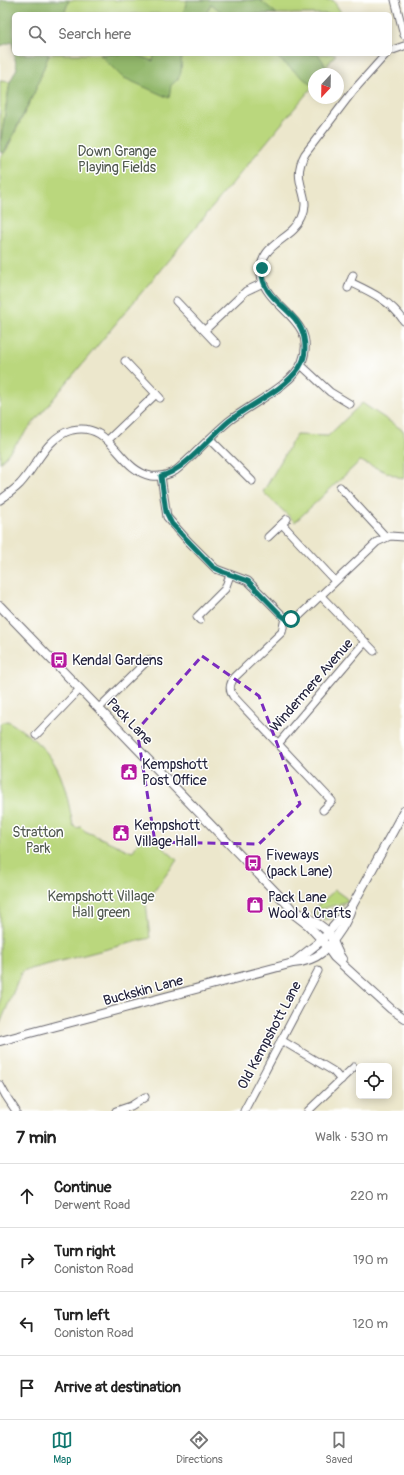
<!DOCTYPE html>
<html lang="en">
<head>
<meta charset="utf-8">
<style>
	body { margin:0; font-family:Pangolin,sans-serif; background:#f2f2f2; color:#222 }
	.controls { position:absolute; right:12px; bottom:12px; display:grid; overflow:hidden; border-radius:6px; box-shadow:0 2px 10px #0003 }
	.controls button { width:36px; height:36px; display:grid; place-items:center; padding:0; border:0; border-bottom:1px solid #e0e0e0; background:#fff; color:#222; font:20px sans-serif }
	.compass { position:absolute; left:308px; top:68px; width:36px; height:36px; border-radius:50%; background:#fff; box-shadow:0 2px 10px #0003; rotate:202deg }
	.stop { position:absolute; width:12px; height:12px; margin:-9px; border:3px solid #0f766e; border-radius:50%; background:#fff }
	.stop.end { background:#0f766e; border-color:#fff; box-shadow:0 1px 4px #0008 }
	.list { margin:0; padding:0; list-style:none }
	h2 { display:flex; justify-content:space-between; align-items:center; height:52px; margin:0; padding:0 16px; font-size:17px }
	h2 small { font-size:13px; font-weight:400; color:#767676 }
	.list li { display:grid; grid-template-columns:26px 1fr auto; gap:12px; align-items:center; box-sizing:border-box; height:64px; padding:0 16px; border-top:1px solid #e0e0e0 }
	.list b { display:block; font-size:15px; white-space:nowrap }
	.list p { margin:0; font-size:13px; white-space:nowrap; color:#767676 }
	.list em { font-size:13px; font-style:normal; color:#767676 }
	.icon { flex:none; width:22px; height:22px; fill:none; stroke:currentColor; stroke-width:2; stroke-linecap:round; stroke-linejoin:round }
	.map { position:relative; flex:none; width:404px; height:1111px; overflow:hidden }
	.search { position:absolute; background:#fff; box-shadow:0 2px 10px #0003; left:12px; right:12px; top:12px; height:44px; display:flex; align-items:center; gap:10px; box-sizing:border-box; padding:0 14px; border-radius:6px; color:#767676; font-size:15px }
	.sheet { height:308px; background:#fff }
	nav { display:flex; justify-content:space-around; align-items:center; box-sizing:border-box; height:56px; border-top:1px solid #e0e0e0; background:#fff; font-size:11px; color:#767676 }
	nav a { display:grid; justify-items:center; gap:2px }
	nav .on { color:#0f766e }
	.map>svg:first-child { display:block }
	.green { fill:#bad77d; stroke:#6e7c5c }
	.forest { fill:#93b86c; stroke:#5a6d54 }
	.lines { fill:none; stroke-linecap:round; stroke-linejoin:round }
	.minor-casing { stroke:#69676e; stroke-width:9 }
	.tertiary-casing { stroke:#69676e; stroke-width:10 }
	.minor { stroke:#fff; stroke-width:7 }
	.tertiary { stroke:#fff; stroke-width:8 }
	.route { stroke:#0f766e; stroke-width:5 }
	.marked { fill:none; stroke:#7b2cbf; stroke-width:3; stroke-dasharray:8 5; stroke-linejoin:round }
	.labels { text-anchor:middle; stroke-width:3; stroke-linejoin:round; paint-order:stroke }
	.park-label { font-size:14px; fill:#50584f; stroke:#fff }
	.poi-label { font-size:14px; fill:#22223b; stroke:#fff; text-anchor:start }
	.street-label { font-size:14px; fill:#22223b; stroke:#fff }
</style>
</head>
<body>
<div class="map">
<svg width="404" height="1111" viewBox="0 0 404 1111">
	<rect width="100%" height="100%" fill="#fff"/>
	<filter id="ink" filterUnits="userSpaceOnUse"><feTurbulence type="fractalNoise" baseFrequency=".025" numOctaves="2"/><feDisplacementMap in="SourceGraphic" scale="8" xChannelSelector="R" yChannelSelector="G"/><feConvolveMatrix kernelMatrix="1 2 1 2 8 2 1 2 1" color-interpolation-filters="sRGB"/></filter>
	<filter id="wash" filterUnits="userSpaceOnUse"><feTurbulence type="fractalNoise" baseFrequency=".012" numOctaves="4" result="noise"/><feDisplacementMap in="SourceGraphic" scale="16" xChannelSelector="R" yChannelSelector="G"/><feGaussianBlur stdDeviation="0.9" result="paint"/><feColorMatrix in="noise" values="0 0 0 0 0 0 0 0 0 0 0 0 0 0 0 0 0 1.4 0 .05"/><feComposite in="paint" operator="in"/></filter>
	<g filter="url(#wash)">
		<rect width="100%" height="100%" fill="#ece7cc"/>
		<g class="green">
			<path d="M 69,0 L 333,0 L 342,14 L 64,14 Z"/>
			<path d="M 49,54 L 336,54 L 321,74 L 314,74 L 314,84 L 313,86 L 0,463 L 0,158 L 7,149 L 35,91 Z"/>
			<path d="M 0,81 L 10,82 L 0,145 Z"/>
			<path d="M 362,403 L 404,431 L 404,478 L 403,479 L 360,461 L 295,522 L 263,492 L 296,435 L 328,436 Z"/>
			<path d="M 8,721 C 27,733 47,748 57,768 C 66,786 69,806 73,825 L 76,828 L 81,827 L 85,831 L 132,852 L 146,832 L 177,860 L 146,902 L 150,938 L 22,971 L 0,1024 L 0,723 Z"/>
			<path d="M 335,890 L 346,898 L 348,901 L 310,913 Z"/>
			<path d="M 344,904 C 333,920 330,924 312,914 L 326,912 Z"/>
		</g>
		<g class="forest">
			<path d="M 0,0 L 69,0 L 64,14 L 14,14 L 14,52 L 12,42 L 0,46 Z"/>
			<path d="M 187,0 L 260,0 L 277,14 L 224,14 L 211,4 L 206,14 L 183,14 Z"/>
			<path d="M 14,54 L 49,54 L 35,91 L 4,153 L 0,152 L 0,145 L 10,82 L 17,68 Z"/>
			<path d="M 114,54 L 134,54 L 153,61 L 154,54 L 181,54 C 181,69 184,76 171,85 L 169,98 L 122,77 L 100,55 Z"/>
			<path d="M 273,54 L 318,54 L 323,61 L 326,68 L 321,74 L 314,74 L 314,84 L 313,86 Z"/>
		</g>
	</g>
	<g filter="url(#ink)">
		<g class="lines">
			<g class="minor-casing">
				<g id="minor">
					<path d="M 395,0 L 404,35"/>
					<path d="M 390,51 L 404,46"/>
					<path d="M 350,282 C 371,292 391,301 404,321"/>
					<path d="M 348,288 L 353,275"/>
					<path d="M 176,301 L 216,343"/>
					<path d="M 205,330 L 246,291 L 263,283"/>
					<path d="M 125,361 L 160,398"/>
					<path d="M 301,365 L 330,392 L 350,404"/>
					<path d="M 210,439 L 252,481"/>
					<path d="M 108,440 L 156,394"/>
					<path d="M 161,476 L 167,517 L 188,541 L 216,569 L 248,581 L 283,616 L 291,619 L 298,617 L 377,542 L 390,536 L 404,537"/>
					<path d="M 340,487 L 386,537"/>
					<path d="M 0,500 C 7,495 14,490 20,484 C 37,466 46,437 72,430 C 112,421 118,470 151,476 C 159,477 168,475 175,471 C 181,467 186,461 192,456 C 204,444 216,432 229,421 C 249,405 293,385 302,362 C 319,319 266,309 261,275 C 258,243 292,241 302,218 C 313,194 289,183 305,154 L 353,91 L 386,54"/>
					<path d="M 282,524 L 335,581"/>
					<path d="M 268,537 L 287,519"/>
					<path d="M 320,595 L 374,651"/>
					<path d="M 285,618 L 282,632 L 235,677 C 230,683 228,689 233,696 L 332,801 L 323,810"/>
					<path d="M 200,620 L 197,617 L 225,589 L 230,575"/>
					<path d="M 99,708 L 148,660"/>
					<path d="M 36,735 L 80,689"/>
					<path d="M 278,744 L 364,643"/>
					<path d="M 281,1040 L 333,1071 L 341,1080"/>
					<path d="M 0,1085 L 6,1096 L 16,1111"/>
					<path d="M 116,1111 L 131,1106 L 145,1097"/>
					<path d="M 244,1111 L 318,971"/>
					<path d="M 308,1111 L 354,1067"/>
				</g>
			</g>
			<g class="tertiary-casing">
				<g id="tertiary">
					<path d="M 0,606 L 290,907 L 295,915 L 308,925 L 322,940 L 334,957 L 391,1009 L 404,1018"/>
					<path d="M 299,913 C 308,919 320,923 328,932 C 334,940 336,951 342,959"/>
					<path d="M 294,962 L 322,940 L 344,914 L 350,908"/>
					<path d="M 0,1041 L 293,963 C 319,961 329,948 342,928 C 346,921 349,916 351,908 L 404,811"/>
				</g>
			</g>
			<use href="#minor" class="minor"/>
			<use href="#tertiary" class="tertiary"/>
		</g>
	</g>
	<g class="lines" filter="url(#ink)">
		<path class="route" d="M 262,268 C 259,301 300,309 304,338 C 306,348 305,359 299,368 C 282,392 251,403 229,421 C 210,437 184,471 161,476 L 166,512 L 172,524 L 213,567 L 223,572 L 248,581 L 281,615 L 285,618 L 291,619"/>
	</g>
	<path class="marked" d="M 202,656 L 259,696 L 300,804 L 259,844 L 155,842 L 137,730 Z"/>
	<defs>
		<g id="bus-square" transform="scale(0.9)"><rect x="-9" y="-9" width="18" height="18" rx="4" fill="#b5179e" stroke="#fff"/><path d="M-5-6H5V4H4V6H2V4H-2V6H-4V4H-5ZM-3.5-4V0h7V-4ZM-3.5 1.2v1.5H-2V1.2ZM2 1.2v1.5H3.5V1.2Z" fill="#fff"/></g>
		<g id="civic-square" transform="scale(0.9)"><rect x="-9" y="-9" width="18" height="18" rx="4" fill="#b5179e" stroke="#fff"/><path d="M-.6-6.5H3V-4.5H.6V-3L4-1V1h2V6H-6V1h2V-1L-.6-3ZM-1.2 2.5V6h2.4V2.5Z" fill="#fff"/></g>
		<g id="shop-square" transform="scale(0.9)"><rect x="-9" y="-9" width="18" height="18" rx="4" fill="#b5179e" stroke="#fff"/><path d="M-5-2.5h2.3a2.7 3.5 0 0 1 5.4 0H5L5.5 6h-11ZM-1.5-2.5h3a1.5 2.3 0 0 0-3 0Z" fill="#fff"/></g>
	</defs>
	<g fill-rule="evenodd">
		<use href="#bus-square" x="59" y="660"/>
		<use href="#civic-square" x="129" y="772"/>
		<use href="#civic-square" x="121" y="833"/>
		<use href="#bus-square" x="253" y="863"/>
		<use href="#shop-square" x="255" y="905"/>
	</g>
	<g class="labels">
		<g class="park-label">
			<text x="117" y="156">Down Grange<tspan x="117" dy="16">Playing Fields</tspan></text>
			<text x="38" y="837">Stratton<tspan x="38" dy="16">Park</tspan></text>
			<text x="101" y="901">Kempshott Village<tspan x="101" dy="16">Hall green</tspan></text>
		</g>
		<g class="poi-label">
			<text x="72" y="665">Kendal Gardens</text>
			<text x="142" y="769">Kempshott<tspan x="142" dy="16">Post Office</tspan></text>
			<text x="134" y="830">Kempshott<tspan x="134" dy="16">Village Hall</tspan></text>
			<text x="266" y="860">Fiveways<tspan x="266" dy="16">(pack Lane)</tspan></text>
			<text x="268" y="902">Pack Lane<tspan x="268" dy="16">Wool &amp; Crafts</tspan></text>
		</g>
		<g class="street-label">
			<text transform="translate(311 685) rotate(-49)" y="5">Windermere Avenue</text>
			<text transform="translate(130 721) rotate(46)" y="5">Pack Lane</text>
			<text transform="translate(143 990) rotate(-15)" y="5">Buckskin Lane</text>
			<text transform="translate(269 1035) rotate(-62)" y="5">Old Kempshott Lane</text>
		</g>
	</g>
</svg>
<div class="controls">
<button><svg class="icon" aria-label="locate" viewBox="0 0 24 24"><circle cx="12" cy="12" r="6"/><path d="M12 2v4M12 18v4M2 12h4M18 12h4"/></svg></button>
</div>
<svg class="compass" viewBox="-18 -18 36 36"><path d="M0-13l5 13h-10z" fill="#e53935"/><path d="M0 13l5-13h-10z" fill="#767676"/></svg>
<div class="stop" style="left:291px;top:619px"></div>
<div class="stop end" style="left:262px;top:268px"></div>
<div class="search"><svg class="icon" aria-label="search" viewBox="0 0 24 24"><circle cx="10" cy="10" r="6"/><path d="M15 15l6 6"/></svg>Search here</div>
</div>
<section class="sheet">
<h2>7 min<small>Walk · 530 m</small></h2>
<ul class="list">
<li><svg class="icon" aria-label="ahead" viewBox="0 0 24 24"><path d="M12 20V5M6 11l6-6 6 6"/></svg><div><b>Continue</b><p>Derwent Road</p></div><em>220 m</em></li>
<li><svg class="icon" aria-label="right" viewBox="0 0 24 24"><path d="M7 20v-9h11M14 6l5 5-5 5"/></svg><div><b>Turn right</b><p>Coniston Road</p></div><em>190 m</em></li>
<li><svg class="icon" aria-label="left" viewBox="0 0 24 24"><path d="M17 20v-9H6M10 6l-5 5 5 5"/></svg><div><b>Turn left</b><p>Coniston Road</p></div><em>120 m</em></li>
<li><svg class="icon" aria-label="arrive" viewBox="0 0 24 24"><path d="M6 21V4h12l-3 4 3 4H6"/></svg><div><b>Arrive at destination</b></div></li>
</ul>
</section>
<nav>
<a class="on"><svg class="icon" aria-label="map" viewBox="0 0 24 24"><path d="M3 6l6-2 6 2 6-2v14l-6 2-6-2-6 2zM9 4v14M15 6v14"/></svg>Map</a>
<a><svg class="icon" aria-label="directions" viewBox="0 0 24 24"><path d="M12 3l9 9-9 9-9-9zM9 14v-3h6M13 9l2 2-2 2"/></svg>Directions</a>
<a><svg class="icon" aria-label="saved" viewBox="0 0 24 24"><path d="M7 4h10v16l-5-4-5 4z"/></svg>Saved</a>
</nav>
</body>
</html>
